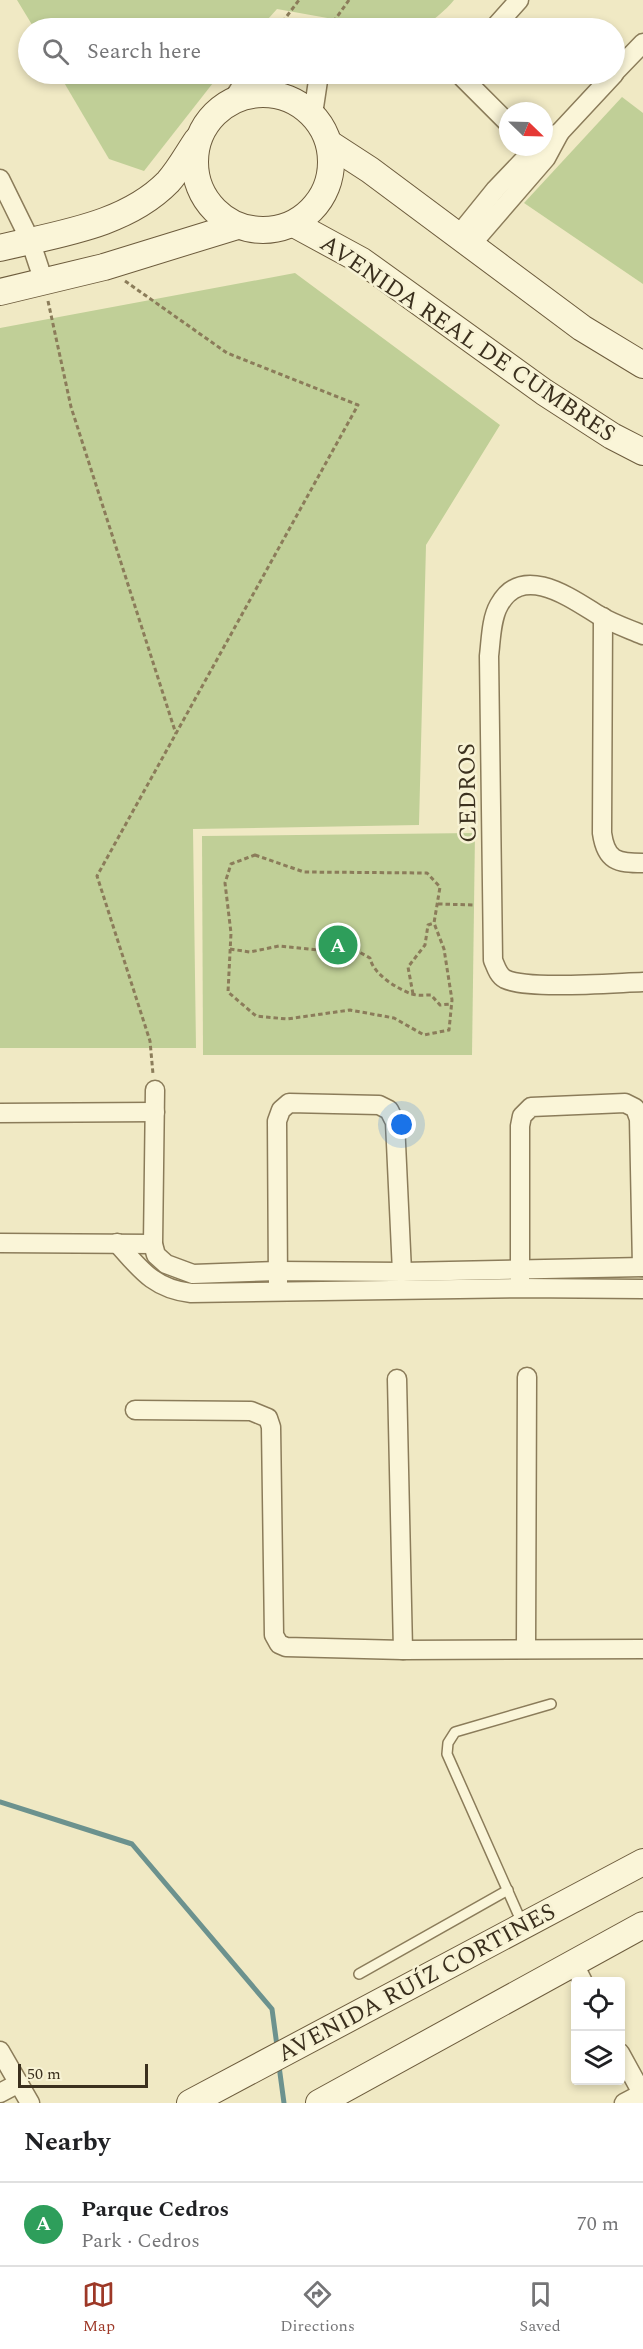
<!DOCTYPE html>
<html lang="en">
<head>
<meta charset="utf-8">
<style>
	body { margin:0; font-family:Spectral,serif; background:#f2f2f2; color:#202124 }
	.controls { position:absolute; right:18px; bottom:18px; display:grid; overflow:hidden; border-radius:6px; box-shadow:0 3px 9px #0003 }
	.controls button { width:54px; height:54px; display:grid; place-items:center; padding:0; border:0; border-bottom:2px solid #e0e0e0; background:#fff; color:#202124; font:30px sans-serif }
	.compass { position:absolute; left:499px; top:102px; width:54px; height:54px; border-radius:50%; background:#fff; box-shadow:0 3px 9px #0003; rotate:113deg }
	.scale { position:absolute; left:18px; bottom:15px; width:130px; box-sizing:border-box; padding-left:6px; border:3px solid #3b301e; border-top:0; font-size:16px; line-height:21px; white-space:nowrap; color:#3b301e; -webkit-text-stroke:4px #f7f2d4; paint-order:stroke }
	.you { position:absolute; left:402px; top:1125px; width:21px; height:21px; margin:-15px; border:4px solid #fff; border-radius:50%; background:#1a73e8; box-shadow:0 0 0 9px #1a73e833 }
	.badge { display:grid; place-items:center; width:39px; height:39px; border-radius:50%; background:#9d3827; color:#fff; font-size:20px; font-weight:700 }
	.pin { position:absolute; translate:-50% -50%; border:3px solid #fff; box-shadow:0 2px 6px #0006 }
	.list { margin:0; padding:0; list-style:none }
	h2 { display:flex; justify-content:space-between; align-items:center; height:78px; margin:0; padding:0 24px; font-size:26px }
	h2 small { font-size:20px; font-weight:400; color:#757577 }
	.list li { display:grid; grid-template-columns:39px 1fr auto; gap:18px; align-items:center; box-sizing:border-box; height:84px; padding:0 24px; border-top:2px solid #e0e0e0 }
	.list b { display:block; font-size:22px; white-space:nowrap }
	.list p { margin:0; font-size:20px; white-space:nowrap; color:#757577 }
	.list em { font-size:20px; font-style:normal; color:#757577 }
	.icon { flex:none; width:33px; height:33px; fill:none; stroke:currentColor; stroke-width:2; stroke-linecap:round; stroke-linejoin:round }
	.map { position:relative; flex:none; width:643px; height:2103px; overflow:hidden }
	.search { position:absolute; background:#fff; box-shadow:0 3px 9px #0003; left:18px; right:18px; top:18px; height:66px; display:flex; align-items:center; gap:15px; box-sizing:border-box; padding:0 21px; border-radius:33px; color:#757577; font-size:22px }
	.sheet { height:162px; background:#fff }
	nav { display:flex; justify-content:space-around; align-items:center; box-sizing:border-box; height:84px; border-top:2px solid #e0e0e0; background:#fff; font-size:16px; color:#757577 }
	nav a { display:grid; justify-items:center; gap:3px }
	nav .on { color:#9d3827 }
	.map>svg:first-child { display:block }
	.green { fill:#c0cf97 }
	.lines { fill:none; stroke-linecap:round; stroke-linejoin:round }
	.stream { stroke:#6c928e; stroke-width:5 }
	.lane-casing { stroke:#8b7c5a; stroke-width:12 }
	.street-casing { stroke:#8b7c5a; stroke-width:21 }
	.secondary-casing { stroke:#6d5c3d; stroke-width:28 }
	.path { stroke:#8b7c5a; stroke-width:3; stroke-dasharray:4.5 3; stroke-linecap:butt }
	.lane { stroke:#faf5d8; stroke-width:9 }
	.street { stroke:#faf5d8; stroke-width:18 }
	.secondary { stroke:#faf5d8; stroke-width:26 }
	.labels { text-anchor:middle; stroke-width:5; stroke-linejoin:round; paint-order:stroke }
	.street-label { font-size:24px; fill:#3b301e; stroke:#f7f2d4 }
</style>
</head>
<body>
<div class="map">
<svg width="643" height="2103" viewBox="0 0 643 2103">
	<rect width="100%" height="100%" fill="#f0e9c4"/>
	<g class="green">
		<path d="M 17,0 L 454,0 C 447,9 428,26 417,28 C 406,31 371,29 361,24 L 277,9 L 260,28 L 34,28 Z"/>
		<path d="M 59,74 L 220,74 L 144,171 L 109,159 Z"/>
		<path d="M 622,97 L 643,113 L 643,284 L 524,203 Z"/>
		<path d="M 295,273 L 500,425 L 426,545 L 419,825 L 193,829 L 196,1048 L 0,1048 L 0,328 Z"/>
		<path d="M 475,833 L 472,1055 L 203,1055 L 202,836 Z"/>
	</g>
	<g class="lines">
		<g class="stream">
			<path d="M 0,1802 L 132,1844 L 272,2009 L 277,2046"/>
			<path d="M 279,2066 L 284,2103"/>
		</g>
		<g class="lane-casing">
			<g id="lane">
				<path d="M 522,1923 L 447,1754 L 448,1743 L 455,1732 L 551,1704"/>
				<path d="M 359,1974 L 508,1890"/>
			</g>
		</g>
		<g class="street-casing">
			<g id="street">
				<path d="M 494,28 L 519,0"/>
				<path d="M 614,73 L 643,43"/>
				<path d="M 461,74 L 463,78 L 508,123"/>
				<path d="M 232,101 L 249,74"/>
				<path d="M 313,114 L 319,74"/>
				<path d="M 550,138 L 560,132 L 614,74"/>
				<path d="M 0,179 L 30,240 L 44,282"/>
				<path d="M 457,237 L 495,190 L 536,147"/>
				<path d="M 470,246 L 546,158 L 560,132"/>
				<path d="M 603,617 L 602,833 C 606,861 617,863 643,863"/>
				<path d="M 643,635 C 629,629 614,624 600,616 C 572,599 523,562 499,605 C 491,619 491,640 489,656 L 493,960 C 496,967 498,975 505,979 C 528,990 613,983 643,982"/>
				<path d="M 155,1090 L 153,1244 L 156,1255 L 166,1264 L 193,1274 L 278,1271 L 402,1272 L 643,1267"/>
				<path d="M 0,1113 L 155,1112"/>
				<path d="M 0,1243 L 153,1244"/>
				<path d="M 117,1243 C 140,1269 154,1289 191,1293 L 520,1288 L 643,1289"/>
				<path d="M 520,1281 L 520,1126 L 522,1116 L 531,1107 L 625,1103 L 635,1108 L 639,1119 L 642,1267"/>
				<path d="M 278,1283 L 277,1121 L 281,1110 L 289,1103 L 379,1105 L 389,1110 L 395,1122 L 402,1272"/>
				<path d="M 397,1379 L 403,1650"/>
				<path d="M 135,1410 L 251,1411 L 268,1418 L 271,1427 L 274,1635 L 279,1644 L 286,1647 L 403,1650 L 643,1649"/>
				<path d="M 526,1649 L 527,1377"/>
				<path d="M 573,1962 L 583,1982"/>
				<path d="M 0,2051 L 30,2103"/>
				<path d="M 620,2053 L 643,2095"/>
				<path d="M 0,2093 L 19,2083"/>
				<path d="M 624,2103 L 643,2093"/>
			</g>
		</g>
		<g class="secondary-casing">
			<g id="secondary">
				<circle cx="263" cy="162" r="68"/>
				<path d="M 330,144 L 370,170 L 582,328 L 643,365"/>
				<path d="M 294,224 L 362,261 L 544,392 L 612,436 L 643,452"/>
				<path d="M 0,248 C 56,234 125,226 168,182 C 179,170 188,153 197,140"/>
				<path d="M 0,292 L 104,267 L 237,226"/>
				<path d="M 190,2103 L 643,1862"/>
				<path d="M 319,2103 L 643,1925"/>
			</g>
		</g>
		<g class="path">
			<path d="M 278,28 L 299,0"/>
			<path d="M 329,28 L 349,0"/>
			<path d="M 125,281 L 227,353 L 358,405 L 97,876 L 150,1041 L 153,1074"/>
			<path d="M 48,301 L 71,407 L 176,734"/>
			<path d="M 255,855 L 304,872 L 427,873 L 440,887 L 434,923 L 444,949 L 452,1000 L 449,1030 L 424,1035 L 394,1018 L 350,1010 L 287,1019 L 256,1016 L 228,992 L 231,933 L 225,883 L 231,864 Z"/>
			<path d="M 438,904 L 475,905"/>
			<path d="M 230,949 L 250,952 L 279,946 L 318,950 L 343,943 L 370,958 C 373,974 397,989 412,994 C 418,996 425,995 431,995 L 440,1005 L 451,1004"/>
			<path d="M 413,994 L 408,967 L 425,945 L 428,925 L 434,923"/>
		</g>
		<use href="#lane" class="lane"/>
		<use href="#street" class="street"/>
		<use href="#secondary" class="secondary"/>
	</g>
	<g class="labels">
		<g class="street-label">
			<text transform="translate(468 338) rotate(34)" y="8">AVENIDA REAL DE CUMBRES</text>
			<text transform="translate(467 793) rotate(-91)" y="8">CEDROS</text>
			<text transform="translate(416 1982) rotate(-28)" y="8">AVENIDA RUÍZ CORTINES</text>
		</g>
	</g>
</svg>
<div class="controls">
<button><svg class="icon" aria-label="locate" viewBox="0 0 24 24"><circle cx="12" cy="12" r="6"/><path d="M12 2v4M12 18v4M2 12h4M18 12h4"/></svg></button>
<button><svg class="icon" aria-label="layers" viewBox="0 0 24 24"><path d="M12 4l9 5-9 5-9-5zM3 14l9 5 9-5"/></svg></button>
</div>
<svg class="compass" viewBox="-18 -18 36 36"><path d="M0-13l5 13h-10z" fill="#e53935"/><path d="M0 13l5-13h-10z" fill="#757577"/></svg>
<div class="scale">50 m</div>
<div class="you"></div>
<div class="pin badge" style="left:338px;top:945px;background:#2e9e5b">A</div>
<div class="search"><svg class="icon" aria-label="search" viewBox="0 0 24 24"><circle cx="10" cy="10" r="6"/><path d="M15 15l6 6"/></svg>Search here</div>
</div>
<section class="sheet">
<h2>Nearby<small></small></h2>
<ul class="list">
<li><span class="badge" style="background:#2e9e5b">A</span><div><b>Parque Cedros</b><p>Park · Cedros</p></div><em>70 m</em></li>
</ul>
</section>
<nav>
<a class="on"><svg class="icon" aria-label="map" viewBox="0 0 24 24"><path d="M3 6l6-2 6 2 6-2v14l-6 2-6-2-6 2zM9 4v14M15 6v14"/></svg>Map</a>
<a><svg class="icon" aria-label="directions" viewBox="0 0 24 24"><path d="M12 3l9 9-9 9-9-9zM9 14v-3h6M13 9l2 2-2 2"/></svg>Directions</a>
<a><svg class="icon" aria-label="saved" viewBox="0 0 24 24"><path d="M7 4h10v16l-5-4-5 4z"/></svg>Saved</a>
</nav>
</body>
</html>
